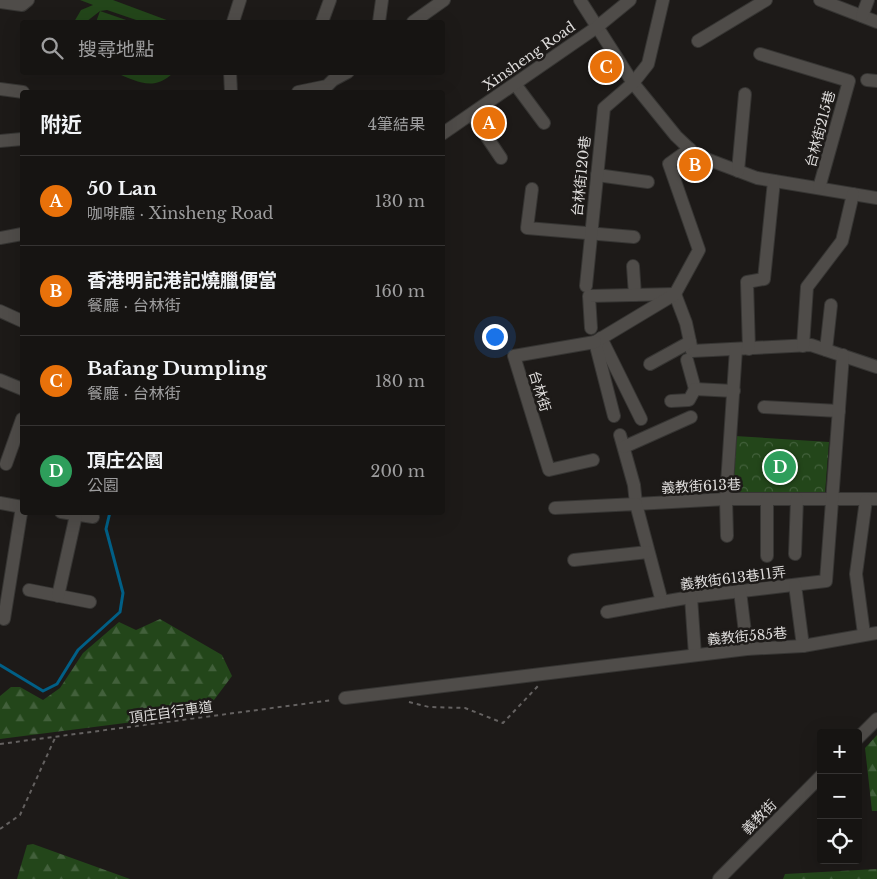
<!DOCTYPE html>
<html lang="zh-TW">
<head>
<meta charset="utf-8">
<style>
	body { margin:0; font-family:"Libre Baskerville","Noto Sans TC",serif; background:#232120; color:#f1f3f6 }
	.controls { position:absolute; right:15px; bottom:15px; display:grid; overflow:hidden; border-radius:5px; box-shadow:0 5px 20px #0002 }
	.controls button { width:45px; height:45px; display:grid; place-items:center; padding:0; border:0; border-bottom:1px solid #353332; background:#161412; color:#f1f3f6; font:25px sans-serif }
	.you { position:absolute; left:494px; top:336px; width:18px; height:18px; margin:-12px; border:4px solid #fff; border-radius:50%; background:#1a73e8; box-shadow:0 0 0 8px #1a73e833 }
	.badge { display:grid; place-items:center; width:32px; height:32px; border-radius:50%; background:#f590d1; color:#fff; font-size:16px; font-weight:700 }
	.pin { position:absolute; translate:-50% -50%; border:2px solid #fff; box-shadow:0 1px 5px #0006 }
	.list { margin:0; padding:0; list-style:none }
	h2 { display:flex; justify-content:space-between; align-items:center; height:65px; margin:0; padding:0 20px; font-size:21px }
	h2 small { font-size:16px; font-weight:400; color:#9e9e9f }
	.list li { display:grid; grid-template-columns:32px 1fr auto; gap:15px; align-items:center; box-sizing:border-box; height:90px; padding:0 20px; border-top:1px solid #353332 }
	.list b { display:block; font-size:19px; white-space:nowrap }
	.list p { margin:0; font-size:16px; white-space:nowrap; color:#9e9e9f }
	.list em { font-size:16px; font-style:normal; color:#9e9e9f }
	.icon { flex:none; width:28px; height:28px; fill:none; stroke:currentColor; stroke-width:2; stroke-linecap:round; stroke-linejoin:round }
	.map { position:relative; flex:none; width:877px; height:879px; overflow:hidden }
	.search { position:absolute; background:#161412; box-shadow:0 5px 20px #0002; left:20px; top:20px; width:425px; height:55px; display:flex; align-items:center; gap:12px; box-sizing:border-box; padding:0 18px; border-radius:5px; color:#9e9e9f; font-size:19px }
	.panel { position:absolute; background:#161412; box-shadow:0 5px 20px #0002; left:20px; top:90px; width:425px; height:425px; border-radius:5px }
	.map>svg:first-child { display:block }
	.forest { fill:url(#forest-firs) }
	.park { fill:url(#park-crowns) }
	.garden { fill:#23461a }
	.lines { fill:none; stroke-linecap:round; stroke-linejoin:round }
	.stream { stroke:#015f86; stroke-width:3 }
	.minor-casing { stroke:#363533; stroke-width:14 }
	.path { stroke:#646160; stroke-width:2; stroke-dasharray:4 4; stroke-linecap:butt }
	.minor { stroke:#4f4c49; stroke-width:12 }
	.labels { text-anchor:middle; stroke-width:5; stroke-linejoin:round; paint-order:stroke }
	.street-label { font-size:14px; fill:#dddbda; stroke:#1d1a18 }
</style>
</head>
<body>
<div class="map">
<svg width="877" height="879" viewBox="0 0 877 879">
	<defs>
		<pattern id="forest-firs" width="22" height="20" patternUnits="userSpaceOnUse" patternTransform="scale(1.25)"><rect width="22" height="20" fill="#23461a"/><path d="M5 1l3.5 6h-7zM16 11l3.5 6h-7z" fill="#42603b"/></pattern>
		<pattern id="park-crowns" width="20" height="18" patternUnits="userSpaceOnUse" patternTransform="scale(1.25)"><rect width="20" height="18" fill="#23461a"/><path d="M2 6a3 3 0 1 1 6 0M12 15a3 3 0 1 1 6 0" fill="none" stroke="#42603b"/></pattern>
	</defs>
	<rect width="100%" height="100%" fill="#1d1a18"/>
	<g class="forest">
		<path d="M 160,619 L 222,655 L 232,676 L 214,700 L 188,715 L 0,739 L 0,696 L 11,687 L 20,687 L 43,700 L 60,688 L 83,653 L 119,622 L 136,630 Z"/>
		<path d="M 877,735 L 877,811 L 872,811 L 865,748 Z"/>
		<path d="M 33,844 L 130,879 L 17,879 L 27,845 Z"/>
		<path d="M 877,869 L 877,879 L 783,879 L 785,874 Z"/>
	</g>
	<path class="park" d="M 735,436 L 829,442 L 825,493 L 732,493 Z"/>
	<g class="garden">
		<path d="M 80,0 L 113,0 L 172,22 L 142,22 L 107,10 L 100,11 L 132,22 L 96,22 L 100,11 L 86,22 L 74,22 L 81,10 L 93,5 Z"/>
		<path d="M 116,73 L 173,73 C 153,92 137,81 116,73 Z"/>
	</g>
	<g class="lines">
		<path class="stream" d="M 0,665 L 43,691 L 57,684 L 78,650 L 120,612 L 123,593 L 106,529 L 110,512"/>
		<g class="minor-casing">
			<g id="minor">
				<path d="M 580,0 L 633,83 L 676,136 L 696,155 L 757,178 L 877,198"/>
				<path d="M 820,0 L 877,22"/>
				<path d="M 0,2 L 22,5 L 28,0"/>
				<path d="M 862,16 L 868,0"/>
				<path d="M 233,22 L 240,0"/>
				<path d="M 322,22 L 330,0"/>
				<path d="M 379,22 L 382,0"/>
				<path d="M 413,22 L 444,0"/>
				<path d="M 698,41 L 766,0"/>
				<path d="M 760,54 L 849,81 L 819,188"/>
				<path d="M 230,72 L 231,92"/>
				<path d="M 867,80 L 877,81"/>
				<path d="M 515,84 L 544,123"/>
				<path d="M 0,89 L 23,92"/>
				<path d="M 298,92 L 327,86 L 333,80 L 348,72"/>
				<path d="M 472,115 L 501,158"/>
				<path d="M 442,134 L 597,27 L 630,0"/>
				<path d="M 0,141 L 22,139"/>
				<path d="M 738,171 L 745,94"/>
				<path d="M 597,175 L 648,182"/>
				<path d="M 532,189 L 527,228 L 634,237"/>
				<path d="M 0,238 L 22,234"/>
				<path d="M 633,266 L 635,295"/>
				<path d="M 586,286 L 604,108 L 633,83 L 648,64 L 663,0"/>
				<path d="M 0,311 L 22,321"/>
				<path d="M 591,328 L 589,296 L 675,294 L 686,323 L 692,351 L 811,345 L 877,367"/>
				<path d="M 601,338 L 641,419"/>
				<path d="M 803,346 L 807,287 L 842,241 L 853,194"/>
				<path d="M 749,349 L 747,282 L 764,279 L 774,181"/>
				<path d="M 826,350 L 831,305"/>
				<path d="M 687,360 L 695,389"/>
				<path d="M 650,364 L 690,342"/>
				<path d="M 0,380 L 22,389"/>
				<path d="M 671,401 L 689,400 L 695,389 L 734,391"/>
				<path d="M 764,407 L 839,411"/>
				<path d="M 614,416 L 595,342 L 675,294 L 699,250 L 669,164 L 690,149"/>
				<path d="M 620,435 L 634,485 L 636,504 L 726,499 L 877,499"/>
				<path d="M 624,447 L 691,417"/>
				<path d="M 593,460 L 549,470 L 514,356 L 595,342"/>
				<path d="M 6,464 L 22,419"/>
				<path d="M 767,499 L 767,556"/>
				<path d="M 0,503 L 22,507"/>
				<path d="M 555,508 L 636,504 L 662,602 L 691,597 L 826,581 L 843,355"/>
				<path d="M 61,512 L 93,517"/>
				<path d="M 727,536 L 726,499 L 736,349"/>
				<path d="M 795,554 L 797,499"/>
				<path d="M 574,560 L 648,552"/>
				<path d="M 795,585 L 803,646"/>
				<path d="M 29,590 L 90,602"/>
				<path d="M 740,591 L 747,649"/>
				<path d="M 58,596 L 76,515"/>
				<path d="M 691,597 L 695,655"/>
				<path d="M 607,612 L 662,602"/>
				<path d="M 4,619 L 22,507"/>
				<path d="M 864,634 L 856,574 L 866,500"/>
				<path d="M 345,698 L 747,649 L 803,646 L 877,633"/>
				<path d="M 858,738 L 877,719"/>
				<path d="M 719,879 L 821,776"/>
			</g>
		</g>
		<g class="path">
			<path d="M 409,702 L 429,707 L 465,708 L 503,723 L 538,686"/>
			<path d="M 0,744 L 333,700"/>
			<path d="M 0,829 L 20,815 L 55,738"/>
		</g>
		<use href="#minor" class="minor"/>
	</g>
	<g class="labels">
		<g class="street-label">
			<text transform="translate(529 56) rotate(-35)" y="5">Xinsheng Road</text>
			<text transform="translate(820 129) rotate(-75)" y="5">台林街215巷</text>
			<text transform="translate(581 176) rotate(-84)" y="5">台林街120巷</text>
			<text transform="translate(540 391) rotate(73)" y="5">台林街</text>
			<text transform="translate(701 486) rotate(-3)" y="5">義教街613巷</text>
			<text transform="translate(733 578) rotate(-7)" y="5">義教街613巷11弄</text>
			<text transform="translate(747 636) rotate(-5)" y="5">義教街585巷</text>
			<text transform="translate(171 712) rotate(-8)" y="5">頂庄自行車道</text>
			<text transform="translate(759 817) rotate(-45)" y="5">義教街</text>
		</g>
	</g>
</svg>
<div class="controls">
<button>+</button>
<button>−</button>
<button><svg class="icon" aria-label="locate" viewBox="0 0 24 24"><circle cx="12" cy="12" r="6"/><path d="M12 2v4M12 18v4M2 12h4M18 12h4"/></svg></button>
</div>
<div class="you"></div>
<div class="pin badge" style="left:489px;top:123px;background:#e8710a">A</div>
<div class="pin badge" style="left:695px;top:165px;background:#e8710a">B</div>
<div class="pin badge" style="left:606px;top:67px;background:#e8710a">C</div>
<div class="pin badge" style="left:780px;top:467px;background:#2e9e5b">D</div>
<div class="search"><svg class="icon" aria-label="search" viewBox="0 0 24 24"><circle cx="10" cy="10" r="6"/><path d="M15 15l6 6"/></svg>搜尋地點</div>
<section class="panel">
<h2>附近<small>4筆結果</small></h2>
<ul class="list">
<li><span class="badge" style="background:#e8710a">A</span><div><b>50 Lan</b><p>咖啡廳 · Xinsheng Road</p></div><em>130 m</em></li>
<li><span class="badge" style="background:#e8710a">B</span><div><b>香港明記港記燒臘便當</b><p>餐廳 · 台林街</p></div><em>160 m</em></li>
<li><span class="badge" style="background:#e8710a">C</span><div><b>Bafang Dumpling</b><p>餐廳 · 台林街</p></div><em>180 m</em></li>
<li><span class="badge" style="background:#2e9e5b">D</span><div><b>頂庄公園</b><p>公園</p></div><em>200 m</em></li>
</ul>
</section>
</div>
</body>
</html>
